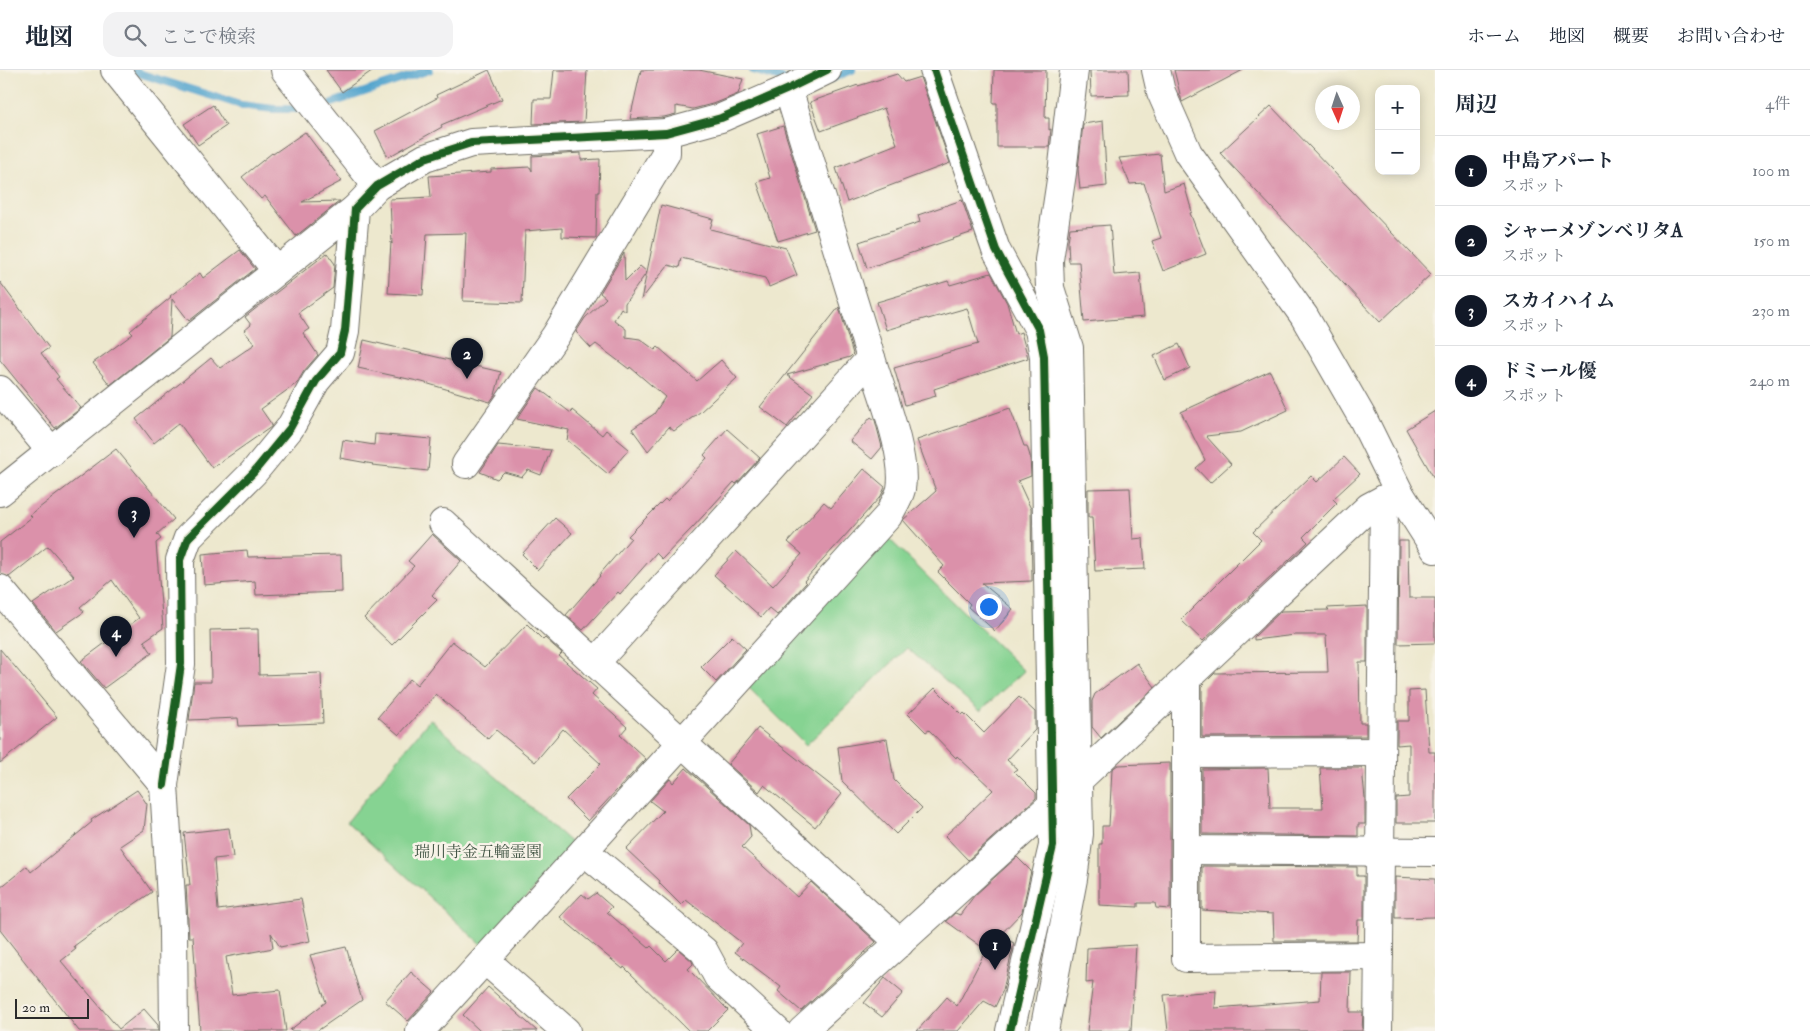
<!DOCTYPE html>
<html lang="ja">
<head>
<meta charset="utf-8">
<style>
	body { margin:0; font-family:"IM FELL Double Pica","Noto Serif JP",serif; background:#f2f2f3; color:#1f2937 }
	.controls { position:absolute; right:15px; top:15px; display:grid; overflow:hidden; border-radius:10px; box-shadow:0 2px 12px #0003 }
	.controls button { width:45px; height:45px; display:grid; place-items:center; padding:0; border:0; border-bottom:1px solid #e0e1e3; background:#fff; color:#1f2937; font:25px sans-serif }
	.compass { position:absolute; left:1315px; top:15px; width:45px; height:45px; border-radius:50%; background:#fff; box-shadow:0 2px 12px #0003; rotate:177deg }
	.scale { position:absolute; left:15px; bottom:12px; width:74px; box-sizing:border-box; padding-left:5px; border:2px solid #2b2b2b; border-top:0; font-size:14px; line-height:18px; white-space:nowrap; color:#2b2b2b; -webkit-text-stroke:4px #f7f3e8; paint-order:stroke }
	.you { position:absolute; left:988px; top:536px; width:18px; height:18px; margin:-12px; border:4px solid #fff; border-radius:50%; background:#1a73e8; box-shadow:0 0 0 8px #1a73e833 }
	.badge { display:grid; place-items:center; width:32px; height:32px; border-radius:50%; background:#111827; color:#fff; font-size:16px; font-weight:700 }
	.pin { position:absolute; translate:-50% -41px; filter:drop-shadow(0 1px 2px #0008) }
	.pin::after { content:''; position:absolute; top:26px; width:18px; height:15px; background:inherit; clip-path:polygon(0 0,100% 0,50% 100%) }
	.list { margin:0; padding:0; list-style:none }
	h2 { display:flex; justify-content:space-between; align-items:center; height:65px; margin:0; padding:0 20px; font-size:21px }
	h2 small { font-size:16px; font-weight:400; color:#747a83 }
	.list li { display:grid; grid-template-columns:32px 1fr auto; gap:15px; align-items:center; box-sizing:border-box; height:70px; padding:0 20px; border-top:1px solid #e0e1e3 }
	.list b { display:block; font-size:19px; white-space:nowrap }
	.list p { margin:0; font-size:16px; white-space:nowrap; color:#747a83 }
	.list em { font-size:16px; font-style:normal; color:#747a83 }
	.icon { flex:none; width:28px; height:28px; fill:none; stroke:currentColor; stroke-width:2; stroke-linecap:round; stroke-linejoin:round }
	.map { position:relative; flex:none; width:1435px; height:961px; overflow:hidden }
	header { display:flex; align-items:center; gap:30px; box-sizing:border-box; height:70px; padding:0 25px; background:#fff; border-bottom:1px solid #e0e1e3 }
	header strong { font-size:24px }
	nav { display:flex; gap:28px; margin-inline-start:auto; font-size:18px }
	.search { width:350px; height:45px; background:#f2f2f3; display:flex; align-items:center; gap:12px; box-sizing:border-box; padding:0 18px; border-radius:15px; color:#747a83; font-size:19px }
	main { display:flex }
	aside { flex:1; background:#fff }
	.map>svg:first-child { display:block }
	.green { fill:#86d392; stroke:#587f5e }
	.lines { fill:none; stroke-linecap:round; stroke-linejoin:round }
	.stream { stroke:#54a5ce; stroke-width:8 }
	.building { fill:#db91aa }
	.minor-casing { stroke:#6f6d64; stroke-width:30 }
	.minor { stroke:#fff; stroke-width:28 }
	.cycleway-casing { stroke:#f7f3e8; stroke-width:11 }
	.cycleway { stroke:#1b5e20; stroke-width:8 }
	.labels { text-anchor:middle; stroke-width:5; stroke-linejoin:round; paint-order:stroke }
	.park-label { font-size:16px; fill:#425545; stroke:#f7f3e8 }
</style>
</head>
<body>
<header>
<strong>地図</strong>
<div class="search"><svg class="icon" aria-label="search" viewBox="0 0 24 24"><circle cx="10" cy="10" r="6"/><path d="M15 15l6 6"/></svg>ここで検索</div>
<nav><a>ホーム</a><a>地図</a><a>概要</a><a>お問い合わせ</a></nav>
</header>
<main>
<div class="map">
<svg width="1435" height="961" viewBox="0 0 1435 961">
	<rect width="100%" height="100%" fill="#f7f3e8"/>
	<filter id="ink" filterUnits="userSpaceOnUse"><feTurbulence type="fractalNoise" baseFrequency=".02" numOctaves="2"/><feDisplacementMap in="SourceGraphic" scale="10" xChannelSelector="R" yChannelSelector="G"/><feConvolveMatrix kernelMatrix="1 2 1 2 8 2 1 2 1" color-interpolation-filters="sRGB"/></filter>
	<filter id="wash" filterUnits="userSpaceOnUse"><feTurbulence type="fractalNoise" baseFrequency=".0096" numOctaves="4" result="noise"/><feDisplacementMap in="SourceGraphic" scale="20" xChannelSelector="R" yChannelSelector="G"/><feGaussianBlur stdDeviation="1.12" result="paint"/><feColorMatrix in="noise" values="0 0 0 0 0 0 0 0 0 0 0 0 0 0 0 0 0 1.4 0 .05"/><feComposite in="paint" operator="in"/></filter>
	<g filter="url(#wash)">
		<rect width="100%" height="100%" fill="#ede8ce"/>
		<g class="green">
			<path d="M 883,463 L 1024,601 L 980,641 L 907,578 L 806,675 L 745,614 Z"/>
			<path d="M 430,649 L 574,775 L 483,876 L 347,752 Z"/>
		</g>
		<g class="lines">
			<g class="stream">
				<path d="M 753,0 L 787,10"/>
				<path d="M 135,2 L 241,35 L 273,39 L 298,39"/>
				<path d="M 830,9 L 852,0"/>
				<path d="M 332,33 L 429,0"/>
			</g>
		</g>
		<g id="blocks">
			<g class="building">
				<path d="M 326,0 L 373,0 L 342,22 Z"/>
				<path d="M 489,0 L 502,29 L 441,55 L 442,57 L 388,87 L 375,61 L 437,28 L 436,25 Z"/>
				<path d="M 554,0 L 587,0 L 584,52 L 533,54 L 534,29 L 551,29 Z"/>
				<path d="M 641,0 L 699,0 L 743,9 L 738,24 L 716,33 L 693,39 L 676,36 L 676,44 L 664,47 L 630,49 Z"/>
				<path d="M 994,0 L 1046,0 L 1045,48 L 1049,48 L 1049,60 L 1051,59 L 1049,77 L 997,77 L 997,33 L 993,33 Z"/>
				<path d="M 1090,0 L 1128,0 L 1129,25 L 1091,26 Z"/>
				<path d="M 1174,0 L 1243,0 L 1182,32 Z"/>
				<path d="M 897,4 L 904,12 L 920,7 L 950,93 L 847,132 L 836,98 L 897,74 L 884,38 L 821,61 L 810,32 L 858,15 L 858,16 Z"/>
				<path d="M 213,35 L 226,56 L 198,75 L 184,54 Z"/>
				<path d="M 1271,36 L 1431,204 L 1380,252 L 1220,83 Z"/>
				<path d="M 1103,51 L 1107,116 L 1080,119 L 1078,99 L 1083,54 Z"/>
				<path d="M 783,56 L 815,160 L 778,171 L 757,112 L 770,108 L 757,64 Z"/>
				<path d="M 305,62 L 342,111 L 302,132 L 340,131 L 296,166 L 265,126 L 261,129 L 242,107 L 272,83 L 273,84 Z"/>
				<path d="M 581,83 L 581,90 L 600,89 L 599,122 L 597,122 L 596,168 L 562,167 L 562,158 L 525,161 L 522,233 L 463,231 L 466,163 L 427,164 L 423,225 L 388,223 L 391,172 L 392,174 L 390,129 L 431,127 L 429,106 L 491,102 L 491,99 L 530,97 L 532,101 L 532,86 Z"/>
				<path d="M 1160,84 L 1164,121 L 1184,114 L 1192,142 L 1190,143 L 1206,184 L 1163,201 L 1152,171 L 1161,168 L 1144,113 L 1130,114 L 1119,88 Z"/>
				<path d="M 962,130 L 973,162 L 867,198 L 859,172 L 920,152 L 918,145 Z"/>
				<path d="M 661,135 L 713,149 L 710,159 L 786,178 L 797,205 L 769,217 L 765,208 L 681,188 L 679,198 L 668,195 L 641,230 Z"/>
				<path d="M 1110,155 L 1114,205 L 1140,203 L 1144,247 L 1084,252 L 1079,192 L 1069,192 L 1068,172 L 1070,158 Z"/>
				<path d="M 240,180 L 255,199 L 189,251 L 172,229 L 170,267 L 110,315 L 93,293 L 133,264 L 130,261 L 171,227 L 170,226 L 200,203 L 203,208 Z"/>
				<path d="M 327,183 L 335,194 L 333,218 L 298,243 L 309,259 L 303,263 L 318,285 L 304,301 L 297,313 L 261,339 L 272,355 L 271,357 L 212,398 L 179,353 L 154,373 L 136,349 L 211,288 L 220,298 L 255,274 L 244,261 L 251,255 L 245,247 Z"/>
				<path d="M 624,183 L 625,211 L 640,196 L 647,202 L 625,233 L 625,241 L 621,238 L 614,250 L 626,259 L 626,267 L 640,269 L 655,280 L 658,277 L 697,311 L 721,290 L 737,308 L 700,342 L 682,355 L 674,361 L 669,357 L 648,381 L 632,359 L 654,344 L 665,327 L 630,297 L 629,299 L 596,274 L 591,278 L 576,262 L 585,248 L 606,228 L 600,223 Z"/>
				<path d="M 991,203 L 1007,233 L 1016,264 L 1021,262 L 1028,288 L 934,319 L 936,326 L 905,335 L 894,298 L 978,274 L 967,238 L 928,249 L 927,248 L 886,260 L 877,232 L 948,211 L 950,215 Z"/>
				<path d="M 0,212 L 49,278 L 41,283 L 59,307 L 56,309 L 81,338 L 55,358 L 0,290 Z"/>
				<path d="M 839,237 L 853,284 L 850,287 L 787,305 L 813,324 L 787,357 L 760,337 Z"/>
				<path d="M 364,270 L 501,302 L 495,325 L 490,332 L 422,312 L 358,298 Z"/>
				<path d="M 1179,274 L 1190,298 L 1165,310 L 1154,286 Z"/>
				<path d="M 1270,301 L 1288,340 L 1241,362 L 1206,366 L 1231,394 L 1210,413 L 1196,398 L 1205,390 L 1181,342 Z"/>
				<path d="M 538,318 L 571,343 L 572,340 L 602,365 L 606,360 L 629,379 L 608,404 L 567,370 L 569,360 L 517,349 Z"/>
				<path d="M 1010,338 L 1024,376 L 1027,376 L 1030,386 L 1031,406 L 1018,411 L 1031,439 L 1032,511 L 982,513 L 1013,539 L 995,561 L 968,537 L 970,534 L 938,502 L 944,496 L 903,450 L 936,421 L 917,370 Z"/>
				<path d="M 1435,341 L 1435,410 L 1406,359 Z"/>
				<path d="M 871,347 L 875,350 L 882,377 L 872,389 L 850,371 Z"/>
				<path d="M 727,359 L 760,388 L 736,414 L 734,412 L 693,457 L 662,489 L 656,483 L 620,524 L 618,522 L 583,560 L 566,545 L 600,506 L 599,505 L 631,468 L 628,466 L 665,429 L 667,431 L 707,388 L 704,385 Z"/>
				<path d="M 375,364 L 431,369 L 428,401 L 372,395 L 373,394 L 340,388 L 343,370 L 374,375 Z"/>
				<path d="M 498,375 L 551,380 L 541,405 L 528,400 L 522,407 L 504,402 L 497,409 L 480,402 Z"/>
				<path d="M 116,379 L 174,449 L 157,464 L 161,469 L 156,473 L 163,558 L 144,571 L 152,583 L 104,618 L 81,591 L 139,548 L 112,510 L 80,537 L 84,542 L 56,561 L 33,534 L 74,506 L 48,476 L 9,507 L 0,504 L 0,472 L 32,447 L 30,445 Z"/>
				<path d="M 1344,387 L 1360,404 L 1333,429 L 1337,433 L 1303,467 L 1308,472 L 1203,571 L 1181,550 L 1261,470 L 1253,462 L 1311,406 L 1317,412 Z"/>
				<path d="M 864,399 L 885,417 L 881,426 L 804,511 L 806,513 L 777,545 L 769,538 L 761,547 L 714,505 L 736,481 L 773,516 L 802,484 L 788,472 L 824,432 L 831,438 Z"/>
				<path d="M 1130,418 L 1133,469 L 1143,468 L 1145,499 L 1095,501 L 1092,447 L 1088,447 L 1088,419 Z"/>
				<path d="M 555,448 L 572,463 L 538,500 L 522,484 Z"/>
				<path d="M 432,464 L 461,491 L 432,525 L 437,530 L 392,575 L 364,548 L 414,496 L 408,491 Z"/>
				<path d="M 1399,471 L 1408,471 L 1409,528 L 1435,528 L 1435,573 L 1398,574 Z"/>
				<path d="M 247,480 L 248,487 L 341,485 L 342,522 L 256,525 L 255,511 L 204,515 L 202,484 Z"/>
				<path d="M 1367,536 L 1367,592 L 1359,592 L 1360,653 L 1366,653 L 1366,666 L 1202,667 L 1202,616 L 1215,603 L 1328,602 L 1326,565 L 1295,565 L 1254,570 L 1254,567 L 1281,541 L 1329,540 L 1327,538 Z"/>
				<path d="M 527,554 L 543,570 L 545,568 L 562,583 L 559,586 L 597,619 L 592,625 L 627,657 L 620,665 L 646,689 L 588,751 L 566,729 L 601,694 L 563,659 L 535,692 L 496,660 L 488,669 L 436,624 L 399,665 L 378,647 L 410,609 L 417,615 L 452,571 L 485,597 Z"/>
				<path d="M 258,559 L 259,605 L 321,603 L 323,653 L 239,656 L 238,648 L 189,650 L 194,612 L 211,612 L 210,560 Z"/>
				<path d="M 732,566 L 746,579 L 716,612 L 701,597 Z"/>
				<path d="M 0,579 L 57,647 L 0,693 Z"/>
				<path d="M 1137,593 L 1155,617 L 1101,668 L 1092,657 L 1092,631 L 1095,624 Z"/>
				<path d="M 935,618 L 962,645 L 964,643 L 984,663 L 1019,627 L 1035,642 L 1035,660 L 1007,690 L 1017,699 L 1014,701 L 1036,723 L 1036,728 L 968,790 L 945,766 L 993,720 L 957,686 L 956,688 L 929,660 L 926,662 L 908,644 Z"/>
				<path d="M 1425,620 L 1429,682 L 1435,682 L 1435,753 L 1396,753 L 1396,728 L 1409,727 L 1409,674 L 1397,675 L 1397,651 L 1409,651 L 1409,621 Z"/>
				<path d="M 758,658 L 842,724 L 815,757 L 764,715 L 759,722 L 728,694 Z"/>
				<path d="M 887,669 L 894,710 L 922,738 L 896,764 L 842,711 L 838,677 Z"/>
				<path d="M 1170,693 L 1170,839 L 1156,838 L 1155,833 L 1138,833 L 1138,837 L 1099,835 L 1099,774 L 1102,774 L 1102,756 L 1109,756 L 1112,699 L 1118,695 Z"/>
				<path d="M 686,698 L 749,755 L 751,767 L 742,777 L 797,827 L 811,812 L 876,872 L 801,941 L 778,921 L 781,917 L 735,882 L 742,873 L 686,830 L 681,835 L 659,813 L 660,811 L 626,779 L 663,741 L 650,731 L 670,709 L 673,713 Z"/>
				<path d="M 1268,698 L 1270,738 L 1323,738 L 1320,698 L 1362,698 L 1365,728 L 1365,754 L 1358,754 L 1358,766 L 1202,764 L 1202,699 Z"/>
				<path d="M 137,720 L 147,734 L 144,760 L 120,776 L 152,822 L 123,842 L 122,841 L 74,876 L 76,879 L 61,891 L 119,959 L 144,939 L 158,955 L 158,961 L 79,961 L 0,860 L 0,818 L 27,796 L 31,802 L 92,752 L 91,750 Z"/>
				<path d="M 229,758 L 233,787 L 214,789 L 218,840 L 301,829 L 310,871 L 280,877 L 271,863 L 273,878 L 226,887 L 232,925 L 280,920 L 286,961 L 200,961 L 193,867 L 189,867 L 186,815 L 190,815 L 184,763 Z"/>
				<path d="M 1017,787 L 1031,801 L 1022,842 L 999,866 L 1014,873 L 1003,920 L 995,937 L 984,931 L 958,961 L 917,961 L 947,927 L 957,936 L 986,880 L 946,851 L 955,843 L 960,845 L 974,826 Z"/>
				<path d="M 1202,796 L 1357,797 L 1357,806 L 1364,806 L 1364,850 L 1358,850 L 1357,871 L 1274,871 L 1273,844 L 1202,840 Z"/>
				<path d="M 1395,807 L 1435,809 L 1435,847 L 1395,848 Z"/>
				<path d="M 596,823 L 612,837 L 607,842 L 649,878 L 651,876 L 666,891 L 678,879 L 692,891 L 693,894 L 688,899 L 728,940 L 707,961 L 689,961 L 624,897 L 623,899 L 560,847 L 582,824 L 588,829 Z"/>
				<path d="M 1136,875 L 1131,961 L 1087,961 L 1093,912 L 1086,913 L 1087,878 Z"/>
				<path d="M 346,877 L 362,930 L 317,961 L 291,961 L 290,960 L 326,932 L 310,885 Z"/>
				<path d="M 411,902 L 434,922 L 408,951 L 385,931 Z"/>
				<path d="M 1321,902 L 1351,902 L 1350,942 L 1363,942 L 1362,961 L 1168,961 L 1164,925 L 1216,921 L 1215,938 L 1320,930 Z"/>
				<path d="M 885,908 L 903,923 L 882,947 L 864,933 Z"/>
				<path d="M 488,917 L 537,961 L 480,961 L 463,945 Z"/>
			</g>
		</g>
	</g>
	<g filter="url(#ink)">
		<use href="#blocks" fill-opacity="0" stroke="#6f6d64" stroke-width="1"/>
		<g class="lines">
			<g class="minor-casing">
				<g id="minor">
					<path d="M 115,0 L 277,201"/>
					<path d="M 285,0 L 377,116"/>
					<path d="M 934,0 L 996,180 L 1039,260 L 1044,286 L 1053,776 L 1010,961"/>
					<path d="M 1156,0 L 1161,22 L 1188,83 L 1304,246 L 1363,349 L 1400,424 L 1435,479"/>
					<path d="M 0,320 L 52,382"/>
					<path d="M 466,394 L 556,265 L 666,83 L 666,63"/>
					<path d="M 0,422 L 355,139"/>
					<path d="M 443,453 L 900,873"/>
					<path d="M 0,519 L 164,715 L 173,861 L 174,961"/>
					<path d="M 595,593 L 871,288 L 788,19"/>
					<path d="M 1186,609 L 1186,888 L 1379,886"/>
					<path d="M 1186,683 L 1381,682"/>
					<path d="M 164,715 L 181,594 L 180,490 L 188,468 L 253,403 L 290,358 L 316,311 L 340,283 L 345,261 L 355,139 L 377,116 L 425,88 L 471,73 L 666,63 L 721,48 L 788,19 L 827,0"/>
					<path d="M 1186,780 L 1435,782"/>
					<path d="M 584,781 L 704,881 L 718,907 L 777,961"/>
					<path d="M 485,890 L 566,961"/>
					<path d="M 420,961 L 888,446 C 892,438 899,428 901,419 C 907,385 881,322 871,288"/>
					<path d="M 802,961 L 1055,732 L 1369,437 L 1384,429 L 1400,424"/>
					<path d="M 1044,961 L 1073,809 L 1079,764 L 1069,278 L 1050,218 L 1049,190 L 1062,103 L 1074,0"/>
					<path d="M 1378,961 L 1384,429"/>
				</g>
			</g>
			<use href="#minor" class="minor"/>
			<g class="cycleway-casing">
				<g id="cycleway">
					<path d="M 934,0 L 996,180 L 1039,260 L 1044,286 L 1053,776 L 1010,961"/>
					<path d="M 164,715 L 181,594 L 180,490 L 188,468 L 253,403 L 290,358 L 316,311 L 340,283 L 345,261 L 355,139 L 377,116 L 425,88 L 471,73 L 666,63 L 721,48 L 788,19 L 827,0"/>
				</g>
			</g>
			<use href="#cycleway" class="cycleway"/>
		</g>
	</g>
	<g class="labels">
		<g class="park-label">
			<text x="478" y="787">瑞川寺金五輪霊園</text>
		</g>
	</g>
</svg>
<div class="controls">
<button>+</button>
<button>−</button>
</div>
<svg class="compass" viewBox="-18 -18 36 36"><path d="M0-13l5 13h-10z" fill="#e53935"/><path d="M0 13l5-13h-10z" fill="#747a83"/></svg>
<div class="scale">20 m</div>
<div class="you"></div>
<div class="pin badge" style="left:995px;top:900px">1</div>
<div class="pin badge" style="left:467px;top:309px">2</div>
<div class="pin badge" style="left:134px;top:468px">3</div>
<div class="pin badge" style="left:116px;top:587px">4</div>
</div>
<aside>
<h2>周辺<small>4件</small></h2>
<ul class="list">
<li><span class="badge">1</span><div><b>中島アパート</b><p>スポット</p></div><em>100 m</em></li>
<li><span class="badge">2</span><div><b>シャーメゾンベリタA</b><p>スポット</p></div><em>150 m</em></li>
<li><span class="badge">3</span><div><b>スカイハイム</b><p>スポット</p></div><em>230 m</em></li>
<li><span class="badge">4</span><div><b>ドミール優</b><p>スポット</p></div><em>240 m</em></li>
</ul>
</aside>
</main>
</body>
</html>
